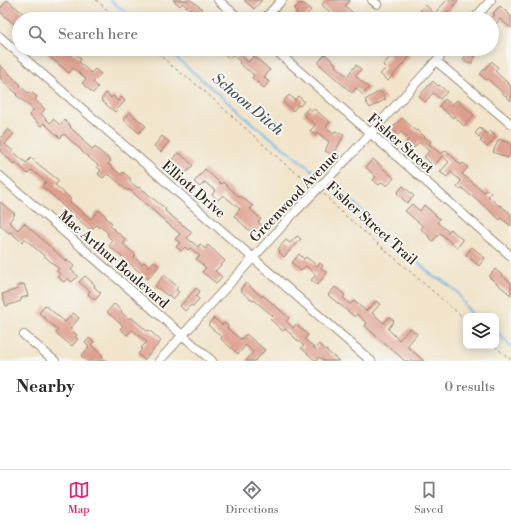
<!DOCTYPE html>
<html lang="en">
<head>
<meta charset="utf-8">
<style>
	body { margin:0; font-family:"Libre Bodoni",serif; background:#f2f2f3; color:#2b2b33 }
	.controls { position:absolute; right:12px; bottom:12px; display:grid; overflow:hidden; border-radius:8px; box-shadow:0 2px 10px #0003 }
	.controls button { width:36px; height:36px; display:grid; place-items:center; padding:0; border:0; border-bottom:1px solid #e1e1e2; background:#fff; color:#2b2b33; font:20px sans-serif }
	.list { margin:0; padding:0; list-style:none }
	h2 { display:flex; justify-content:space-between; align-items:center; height:52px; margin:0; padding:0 16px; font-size:17px }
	h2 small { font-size:13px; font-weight:400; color:#7c7c81 }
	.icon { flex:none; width:22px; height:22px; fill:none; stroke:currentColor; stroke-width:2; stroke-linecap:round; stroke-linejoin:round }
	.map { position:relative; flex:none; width:511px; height:361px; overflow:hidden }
	.search { position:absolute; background:#fff; box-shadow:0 2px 10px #0003; left:12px; right:12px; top:12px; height:44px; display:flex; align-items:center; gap:10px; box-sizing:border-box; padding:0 14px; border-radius:22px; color:#7c7c81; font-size:15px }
	.sheet { height:108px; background:#fff }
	nav { display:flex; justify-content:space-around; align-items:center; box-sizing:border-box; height:56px; border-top:1px solid #e1e1e2; background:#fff; font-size:11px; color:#7c7c81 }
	nav a { display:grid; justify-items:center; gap:2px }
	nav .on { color:#db2777 }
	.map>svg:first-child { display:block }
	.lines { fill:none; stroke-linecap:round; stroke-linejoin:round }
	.stream { stroke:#70b9e8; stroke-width:2 }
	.building { fill:#de9e8e }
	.minor-casing { stroke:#968774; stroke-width:10 }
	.path { stroke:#968774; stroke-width:1; stroke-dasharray:3 3; stroke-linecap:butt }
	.minor { stroke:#fff; stroke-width:8 }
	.labels { text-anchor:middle; stroke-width:4; stroke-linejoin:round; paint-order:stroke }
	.street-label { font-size:14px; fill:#3b2a1e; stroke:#f6f6f2 }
	.water-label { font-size:15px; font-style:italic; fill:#4b555b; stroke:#f6f6f2 }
</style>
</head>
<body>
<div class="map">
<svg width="511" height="361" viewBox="0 0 511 361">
	<rect width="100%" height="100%" fill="#f6f6f2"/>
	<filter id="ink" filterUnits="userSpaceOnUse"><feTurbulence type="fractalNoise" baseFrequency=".025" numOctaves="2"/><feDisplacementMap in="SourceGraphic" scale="8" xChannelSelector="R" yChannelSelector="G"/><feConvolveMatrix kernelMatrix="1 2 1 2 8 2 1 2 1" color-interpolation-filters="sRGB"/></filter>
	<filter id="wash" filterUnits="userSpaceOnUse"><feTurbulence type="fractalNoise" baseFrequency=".012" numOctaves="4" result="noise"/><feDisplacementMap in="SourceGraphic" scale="16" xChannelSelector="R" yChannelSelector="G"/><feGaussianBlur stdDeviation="0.9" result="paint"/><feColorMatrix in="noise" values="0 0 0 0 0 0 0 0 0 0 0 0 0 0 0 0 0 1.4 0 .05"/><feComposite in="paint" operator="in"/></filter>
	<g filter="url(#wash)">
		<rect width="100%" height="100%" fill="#f1e4cb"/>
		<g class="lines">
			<g class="stream">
				<path d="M 110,0 L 127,13 L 133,19"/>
				<path d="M 166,49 L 252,123 L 318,175"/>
				<path d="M 336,188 L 339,192 L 356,204 L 377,233 L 402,253 L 420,264 L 435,278 L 442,280 L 457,292 L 466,307 L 474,316"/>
				<path d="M 496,331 L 511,347"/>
			</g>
		</g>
		<g id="blocks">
			<g class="building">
				<path d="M 7,0 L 25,15 L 27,13 L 33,19 L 19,19 L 19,28 L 0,12 L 0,9 Z"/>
				<path d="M 173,0 L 191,0 L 202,9 L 197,15 L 182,3 L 180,6 Z"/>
				<path d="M 244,0 L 262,0 L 254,9 Z"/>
				<path d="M 326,0 L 350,0 L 345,6 L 360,19 L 338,19 L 322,5 Z"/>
				<path d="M 447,0 L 458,0 L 454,4 L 455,5 L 442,19 L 429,19 L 420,10 L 426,5 L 434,14 Z"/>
				<path d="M 300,3 L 302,5 L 303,3 L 311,10 L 303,19 L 291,19 L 297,13 L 294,9 Z"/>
				<path d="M 500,6 L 511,16 L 511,28 L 500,19 L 492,29 L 492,18 L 495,14 L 493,13 Z"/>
				<path d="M 41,49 L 74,49 L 72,51 L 81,59 L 79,62 L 91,73 L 95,69 L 101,74 L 93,82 L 98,87 L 93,93 L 82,83 L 86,79 L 73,68 L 69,73 Z"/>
				<path d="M 225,49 L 246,49 L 241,55 L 248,62 L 254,56 L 270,70 L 264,77 L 269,82 L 264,88 L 252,78 L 254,75 L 239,63 L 240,61 L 233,55 L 229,58 L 222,52 Z"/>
				<path d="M 383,49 L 413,49 L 408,55 L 410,56 L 388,81 L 380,74 L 386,68 L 383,65 L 391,56 Z"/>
				<path d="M 468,49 L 479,49 L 471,64 L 463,60 L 467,53 L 466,53 Z"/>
				<path d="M 325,54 L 336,64 L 335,66 L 347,76 L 356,65 L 361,69 L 356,76 L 369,88 L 363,95 L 356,88 L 352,93 L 318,63 Z"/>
				<path d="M 492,61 L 498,68 L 495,71 L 511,86 L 511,101 L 488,79 L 486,80 L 480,74 Z"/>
				<path d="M 0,65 L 21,85 L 20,86 L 29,94 L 31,92 L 37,97 L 35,100 L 45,109 L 41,114 L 50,123 L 53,119 L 60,125 L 64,120 L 71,126 L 70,127 L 83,139 L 82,140 L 93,150 L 95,147 L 111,161 L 108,164 L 121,175 L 123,172 L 131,179 L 129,181 L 138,188 L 139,187 L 144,191 L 145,191 L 150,196 L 166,209 L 165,211 L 192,232 L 187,238 L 198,247 L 200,244 L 205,249 L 208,245 L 225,261 L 215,271 L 222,277 L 216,283 L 202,272 L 206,268 L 196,259 L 200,256 L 190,248 L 188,250 L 185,247 L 181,251 L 176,246 L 180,243 L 175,239 L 180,234 L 166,222 L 129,189 L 128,191 L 110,175 L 109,176 L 107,174 L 103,178 L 98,174 L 101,170 L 97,167 L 98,165 L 81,151 L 82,151 L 64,134 L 60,138 L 44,123 L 41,126 L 29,115 L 34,110 L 16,95 L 17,94 L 0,78 Z"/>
				<path d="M 433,81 L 438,86 L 439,85 L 447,92 L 440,99 L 433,93 L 425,102 L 419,96 Z"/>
				<path d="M 380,91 L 386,99 L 370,108 L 365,100 Z"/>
				<path d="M 106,93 L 111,98 L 113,96 L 118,101 L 121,97 L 125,101 L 115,112 L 101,100 Z"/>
				<path d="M 289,95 L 295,100 L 298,96 L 304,101 L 300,106 L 298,105 L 293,111 L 283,102 Z"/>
				<path d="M 445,99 L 452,105 L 457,100 L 474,115 L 464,126 L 454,116 L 453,118 L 439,106 Z"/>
				<path d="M 308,108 L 312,111 L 314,109 L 330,122 L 326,127 L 334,134 L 335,131 L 344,135 L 333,155 L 325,151 L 329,142 L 317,132 L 315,135 L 310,131 L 315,125 L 303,114 Z"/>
				<path d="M 129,112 L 146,126 L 139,133 L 123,119 Z"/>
				<path d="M 402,118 L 416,131 L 417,130 L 431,142 L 429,144 L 441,154 L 446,150 L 461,165 L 463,163 L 468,167 L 462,174 L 484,192 L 487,189 L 491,193 L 488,196 L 499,206 L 500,205 L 511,214 L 511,226 L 501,218 L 500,220 L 472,195 L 471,196 L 462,188 L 461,190 L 457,186 L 461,181 L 451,172 L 447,177 L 440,172 L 449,162 L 442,156 L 434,166 L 424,157 L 429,151 L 419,142 L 414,148 L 406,142 L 409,139 L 401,132 L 398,135 L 391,129 Z"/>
				<path d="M 480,128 L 487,134 L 490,131 L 496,137 L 487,147 L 480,141 L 482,140 L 475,133 Z"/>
				<path d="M 8,129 L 14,134 L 5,144 L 26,163 L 31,158 L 59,181 L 55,185 L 71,199 L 69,201 L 90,218 L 91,219 L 99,210 L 106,216 L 105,217 L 112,223 L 110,226 L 126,240 L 123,244 L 136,255 L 134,257 L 142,264 L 144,262 L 149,267 L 154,261 L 159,266 L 148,279 L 109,246 L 113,241 L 107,235 L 108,233 L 100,226 L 99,228 L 96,225 L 91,230 L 68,211 L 49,192 L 42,187 L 46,182 L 32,170 L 28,174 L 15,162 L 14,164 L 0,151 L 0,139 Z"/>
				<path d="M 162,136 L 169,142 L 161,152 L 154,146 Z"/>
				<path d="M 499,139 L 511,144 L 511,151 L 508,158 L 493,152 Z"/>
				<path d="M 178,152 L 193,165 L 186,173 L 171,161 Z"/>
				<path d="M 373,159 L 394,178 L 387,186 L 382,182 L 379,185 L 373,180 L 376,177 L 366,167 Z"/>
				<path d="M 205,169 L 221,184 L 223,182 L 239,197 L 240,196 L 253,206 L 250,209 L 261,219 L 258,222 L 264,227 L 260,232 L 254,227 L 250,231 L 234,216 L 240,209 L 223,195 L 218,200 L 212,195 L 215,191 L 205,182 L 200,187 L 194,182 Z"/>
				<path d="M 403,186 L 414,196 L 407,203 L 397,193 Z"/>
				<path d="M 0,202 L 15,214 L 9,222 L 18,230 L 24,223 L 66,261 L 67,260 L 74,266 L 71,270 L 78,276 L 72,282 L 67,278 L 64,282 L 58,277 L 60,274 L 57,271 L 59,269 L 25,239 L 22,242 L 10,232 L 9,233 L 0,225 Z"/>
				<path d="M 412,204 L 420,211 L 424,205 L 440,219 L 437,222 L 448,232 L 450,229 L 463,240 L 457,248 L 440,233 L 433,241 L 428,237 L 429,236 L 421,229 L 423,226 L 405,211 Z"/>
				<path d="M 297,236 L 301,239 L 284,257 L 279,252 L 280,251 L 278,249 L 286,240 L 290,243 Z"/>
				<path d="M 472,247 L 485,258 L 479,266 L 466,255 Z"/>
				<path d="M 299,254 L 304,259 L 306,257 L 317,266 L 320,263 L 323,266 L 321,268 L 327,273 L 317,285 L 311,280 L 316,275 L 306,266 L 301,271 L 292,263 Z"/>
				<path d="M 495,269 L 511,283 L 511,295 L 489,277 Z"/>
				<path d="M 164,275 L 178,287 L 176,290 L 179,292 L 173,299 L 169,295 L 168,296 L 155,286 Z"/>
				<path d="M 85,276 L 95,285 L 94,287 L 101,293 L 95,300 L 88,294 L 90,291 L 79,282 Z"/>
				<path d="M 246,283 L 262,297 L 263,295 L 289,318 L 286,321 L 293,328 L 296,324 L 308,335 L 305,339 L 315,349 L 319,344 L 339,361 L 324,361 L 319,357 L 316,361 L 301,348 L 304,346 L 285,329 L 283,331 L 270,319 L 273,316 L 254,300 L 253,301 L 240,290 Z"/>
				<path d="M 24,284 L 28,296 L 21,298 L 21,301 L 6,306 L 2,294 L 18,289 L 17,286 Z"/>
				<path d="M 335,287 L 345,295 L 343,298 L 350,304 L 354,301 L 366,311 L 376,301 L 380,304 L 372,313 L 384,323 L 389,317 L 394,321 L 388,329 L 399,340 L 410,328 L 417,334 L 407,346 L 424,361 L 405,361 L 388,346 L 388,347 L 365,326 L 367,323 L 357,314 L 355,317 L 328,295 Z"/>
				<path d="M 196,288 L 200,291 L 196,296 L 199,299 L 193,306 L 191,305 L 185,311 L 180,306 Z"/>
				<path d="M 114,304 L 122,311 L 121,312 L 129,319 L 131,317 L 147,331 L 149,330 L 161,341 L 144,360 L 138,354 L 142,349 L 141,348 L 147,342 L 132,330 L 127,335 L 120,329 L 123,326 L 107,312 Z"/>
				<path d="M 45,305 L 65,322 L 73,313 L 79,318 L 70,329 L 77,335 L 75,337 L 78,339 L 72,346 L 56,333 L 58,330 L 39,313 Z"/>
				<path d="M 214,318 L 222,325 L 224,323 L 228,326 L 227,328 L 240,339 L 241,338 L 242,339 L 246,334 L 265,350 L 255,361 L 246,361 L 253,352 L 246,345 L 238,354 L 221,339 L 222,337 L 208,325 Z"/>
				<path d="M 89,338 L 94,342 L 91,345 L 103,356 L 102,358 L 106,361 L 87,361 L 81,356 L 89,347 L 85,343 Z"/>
			</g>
		</g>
	</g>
	<g filter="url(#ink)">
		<use href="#blocks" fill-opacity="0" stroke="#968774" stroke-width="1"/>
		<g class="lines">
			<g class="minor-casing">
				<g id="minor">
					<path d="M 218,0 L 240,19"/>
					<path d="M 372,0 L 377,4"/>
					<path d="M 264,19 L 282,0"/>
					<path d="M 474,19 L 491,0"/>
					<path d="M 0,37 L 371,361"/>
					<path d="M 274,49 L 511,256"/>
					<path d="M 436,61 L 511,124"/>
					<path d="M 0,176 L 212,361"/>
					<path d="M 24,335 L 55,361"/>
					<path d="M 159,361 L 253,258 L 294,213 L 347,159 L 447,49"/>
				</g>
			</g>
			<g class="path">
				<path d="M 96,0 L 118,19"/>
				<path d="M 153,49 L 172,66 L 202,89 L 286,165 L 295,172 L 313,183"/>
				<path d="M 324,194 L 340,211 L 466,320"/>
				<path d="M 495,346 L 511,360"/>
			</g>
			<use href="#minor" class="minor"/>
		</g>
	</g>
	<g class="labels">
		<g class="street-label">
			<text transform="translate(401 143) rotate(41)" y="5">Fisher Street</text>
			<text transform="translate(194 189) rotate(41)" y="5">Elliott Drive</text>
			<text transform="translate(294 196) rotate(-46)" y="5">Greenwood Avenue</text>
			<text transform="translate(372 223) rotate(42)" y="5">Fisher Street Trail</text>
			<text transform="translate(114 259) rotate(41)" y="5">Mac Arthur Boulevard</text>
		</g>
		<g class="water-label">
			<text transform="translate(248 104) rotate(40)" y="5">Schoon Ditch</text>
		</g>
	</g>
</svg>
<div class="controls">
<button><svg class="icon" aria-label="layers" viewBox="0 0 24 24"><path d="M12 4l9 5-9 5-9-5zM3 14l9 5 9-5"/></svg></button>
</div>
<div class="search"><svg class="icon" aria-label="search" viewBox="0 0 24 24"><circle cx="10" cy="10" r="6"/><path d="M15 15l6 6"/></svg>Search here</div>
</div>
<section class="sheet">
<h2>Nearby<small>0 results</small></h2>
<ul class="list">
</ul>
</section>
<nav>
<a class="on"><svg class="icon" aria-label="map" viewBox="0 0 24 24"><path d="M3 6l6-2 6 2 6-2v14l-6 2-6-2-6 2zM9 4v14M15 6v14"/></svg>Map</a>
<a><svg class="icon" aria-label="directions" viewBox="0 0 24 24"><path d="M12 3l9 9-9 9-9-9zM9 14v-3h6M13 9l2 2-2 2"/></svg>Directions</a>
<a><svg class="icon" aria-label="saved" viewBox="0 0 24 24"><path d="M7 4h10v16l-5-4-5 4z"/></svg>Saved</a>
</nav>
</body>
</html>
